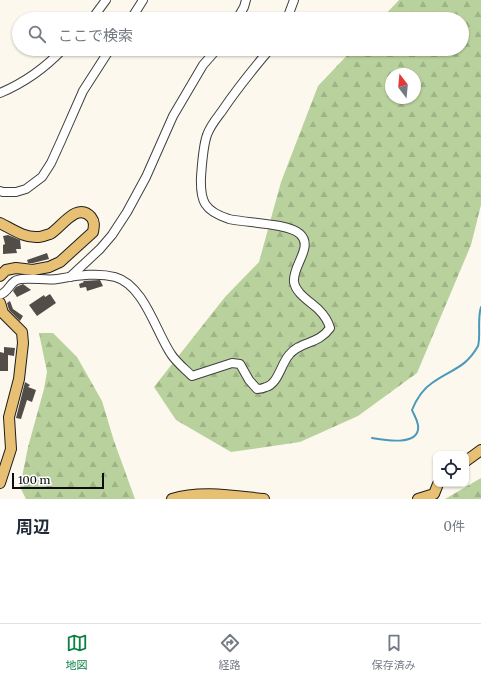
<!DOCTYPE html>
<html lang="ja">
<head>
<meta charset="utf-8">
<style>
	body { margin:0; font-family:Merriweather,"Noto Sans JP",serif; background:#f6f6f7; color:#1f2937 }
	.controls { position:absolute; right:12px; bottom:12px; display:grid; overflow:hidden; border-radius:8px; box-shadow:0 1px 3px #0004 }
	.controls button { width:36px; height:36px; display:grid; place-items:center; padding:0; border:0; border-bottom:1px solid #e0e1e3; background:#fff; color:#1f2937; font:20px sans-serif }
	.compass { position:absolute; left:385px; top:68px; width:36px; height:36px; border-radius:50%; background:#fff; box-shadow:0 1px 3px #0004; rotate:344deg }
	.scale { position:absolute; left:12px; bottom:10px; width:92px; box-sizing:border-box; padding-left:4px; border:2px solid #0c0c0c; border-top:0; font-size:11px; line-height:14px; white-space:nowrap; color:#0c0c0c; -webkit-text-stroke:3px #fff; paint-order:stroke }
	.list { margin:0; padding:0; list-style:none }
	h2 { display:flex; justify-content:space-between; align-items:center; height:52px; margin:0; padding:0 16px; font-size:17px }
	h2 small { font-size:13px; font-weight:400; color:#747a83 }
	.icon { flex:none; width:22px; height:22px; fill:none; stroke:currentColor; stroke-width:2; stroke-linecap:round; stroke-linejoin:round }
	.map { position:relative; flex:none; width:481px; height:499px; overflow:hidden }
	.search { position:absolute; background:#fff; box-shadow:0 1px 3px #0004; left:12px; right:12px; top:12px; height:44px; display:flex; align-items:center; gap:10px; box-sizing:border-box; padding:0 14px; border-radius:22px; color:#747a83; font-size:15px }
	.sheet { height:124px; background:#fff }
	nav { display:flex; justify-content:space-around; align-items:center; box-sizing:border-box; height:56px; border-top:1px solid #e0e1e3; background:#fff; font-size:11px; color:#747a83 }
	nav a { display:grid; justify-items:center; gap:2px }
	nav .on { color:#0b8043 }
	.map>svg:first-child { display:block }
	.forest { fill:url(#forest-firs); fill-rule:evenodd }
	.lines { fill:none; stroke-linecap:round; stroke-linejoin:round }
	.stream { stroke:#4899bc; stroke-width:2 }
	.building { fill:#534d4a }
	.minor-casing { stroke:#3f3f3f; stroke-width:10 }
	.major-casing { stroke:#1d1d1d; stroke-width:12 }
	.minor { stroke:#fff; stroke-width:8 }
	.major { stroke:#e7c073; stroke-width:10 }
</style>
</head>
<body>
<div class="map">
<svg width="481" height="499" viewBox="0 0 481 499">
	<defs>
		<pattern id="forest-firs" width="22" height="20" patternUnits="userSpaceOnUse"><rect width="22" height="20" fill="#b9d29d"/><path d="M5 1l3.5 6h-7zM16 11l3.5 6h-7z" fill="#9eb386"/></pattern>
	</defs>
	<rect width="100%" height="100%" fill="#fdf8ed"/>
	<g class="forest">
		<path d="M 399,0 L 481,0 L 481,205 L 471,245 L 417,373 L 358,416 L 300,442 L 231,452 L 176,420 L 154,387 L 225,297 L 259,262 L 281,182 L 318,86 L 353,49 L 462,49 L 462,19 L 381,19 ZM 391,74 L 415,74 L 415,98 L 391,98 Z"/>
		<path d="M 39,333 L 53,333 L 77,357 L 102,401 L 114,441 L 135,499 L 26,499 L 20,487 L 28,447 L 44,389 L 47,372 Z"/>
		<path d="M 481,478 L 481,499 L 445,499 Z"/>
	</g>
	<g class="lines">
		<path class="stream" d="M 372,438 C 384,440 421,447 418,425 C 417,419 414,415 412,410 C 416,400 423,389 432,383 C 451,369 465,369 478,346 C 481,335 477,319 481,307"/>
	</g>
	<g class="building">
		<path d="M 8,235 L 20,240 L 21,249 L 16,249 L 17,253 L 3,254 L 3,245 L 5,244 L 3,236 Z"/>
		<path d="M 47,253 L 49,259 L 33,263 L 28,263 L 27,260 Z"/>
		<path d="M 100,280 L 103,286 L 87,291 L 86,287 L 80,288 L 79,284 L 84,282 L 83,281 Z"/>
		<path d="M 23,284 L 31,290 L 17,297 L 13,291 L 16,287 Z"/>
		<path d="M 50,294 L 56,303 L 37,316 L 29,305 L 44,295 L 45,297 Z"/>
		<path d="M 10,301 L 13,309 L 23,316 L 20,321 L 9,310 L 7,303 Z"/>
		<path d="M 4,347 L 15,348 L 14,356 L 8,355 L 8,371 L 0,371 L 0,352 L 4,353 Z"/>
		<path d="M 25,382 L 30,385 L 28,387 L 36,390 L 32,402 L 27,400 L 21,419 L 16,418 Z"/>
	</g>
	<g class="lines">
		<g class="minor-casing">
			<g id="minor">
				<path d="M 92,19 L 106,0"/>
				<path d="M 131,19 L 143,0"/>
				<path d="M 237,19 L 244,7 L 246,0"/>
				<path d="M 287,19 L 294,0"/>
				<path d="M 0,93 C 24,83 45,68 63,49"/>
				<path d="M 0,191 L 3,192 L 16,192 L 26,189 L 42,177 L 51,163 L 61,141 L 83,91 L 110,49"/>
				<path d="M 70,277 L 100,249 L 112,235 L 127,212 L 146,177 L 173,116 L 203,65 L 217,49"/>
				<path d="M 0,295 C 8,292 9,285 15,281 C 22,276 47,281 57,279 C 76,276 96,272 115,277 C 144,285 156,332 171,354 C 176,362 185,369 192,376 L 232,363 L 240,364 L 249,380 L 257,389 C 260,389 264,388 266,387 C 278,384 281,364 289,355 C 300,341 318,345 330,328 C 328,321 325,316 319,310 C 311,302 296,294 294,282 C 292,266 314,247 300,234 C 288,223 246,223 229,219 C 204,211 200,201 201,177 C 202,164 203,146 207,135 C 210,126 216,119 222,111 C 236,90 253,69 270,49"/>
			</g>
		</g>
		<g class="major-casing">
			<g id="major">
				<path d="M 0,223 C 12,229 24,238 38,237 C 41,237 46,235 50,234 C 61,228 77,201 91,217 C 95,222 94,226 93,232 L 60,262 L 49,267 L 33,270 L 16,268 L 6,270 L 0,276"/>
				<path d="M 0,303 L 3,313 L 22,332 L 23,343 L 19,379 L 9,417 L 11,449 L 0,483"/>
				<path d="M 466,461 L 481,450"/>
				<path d="M 172,499 C 201,490 234,496 264,499"/>
				<path d="M 418,499 L 434,494 L 438,484"/>
			</g>
		</g>
		<use href="#minor" class="minor"/>
		<use href="#major" class="major"/>
	</g>
</svg>
<div class="controls">
<button><svg class="icon" aria-label="locate" viewBox="0 0 24 24"><circle cx="12" cy="12" r="6"/><path d="M12 2v4M12 18v4M2 12h4M18 12h4"/></svg></button>
</div>
<svg class="compass" viewBox="-18 -18 36 36"><path d="M0-13l5 13h-10z" fill="#e53935"/><path d="M0 13l5-13h-10z" fill="#747a83"/></svg>
<div class="scale">100 m</div>
<div class="search"><svg class="icon" aria-label="search" viewBox="0 0 24 24"><circle cx="10" cy="10" r="6"/><path d="M15 15l6 6"/></svg>ここで検索</div>
</div>
<section class="sheet">
<h2>周辺<small>0件</small></h2>
<ul class="list">
</ul>
</section>
<nav>
<a class="on"><svg class="icon" aria-label="map" viewBox="0 0 24 24"><path d="M3 6l6-2 6 2 6-2v14l-6 2-6-2-6 2zM9 4v14M15 6v14"/></svg>地図</a>
<a><svg class="icon" aria-label="directions" viewBox="0 0 24 24"><path d="M12 3l9 9-9 9-9-9zM9 14v-3h6M13 9l2 2-2 2"/></svg>経路</a>
<a><svg class="icon" aria-label="saved" viewBox="0 0 24 24"><path d="M7 4h10v16l-5-4-5 4z"/></svg>保存済み</a>
</nav>
</body>
</html>
